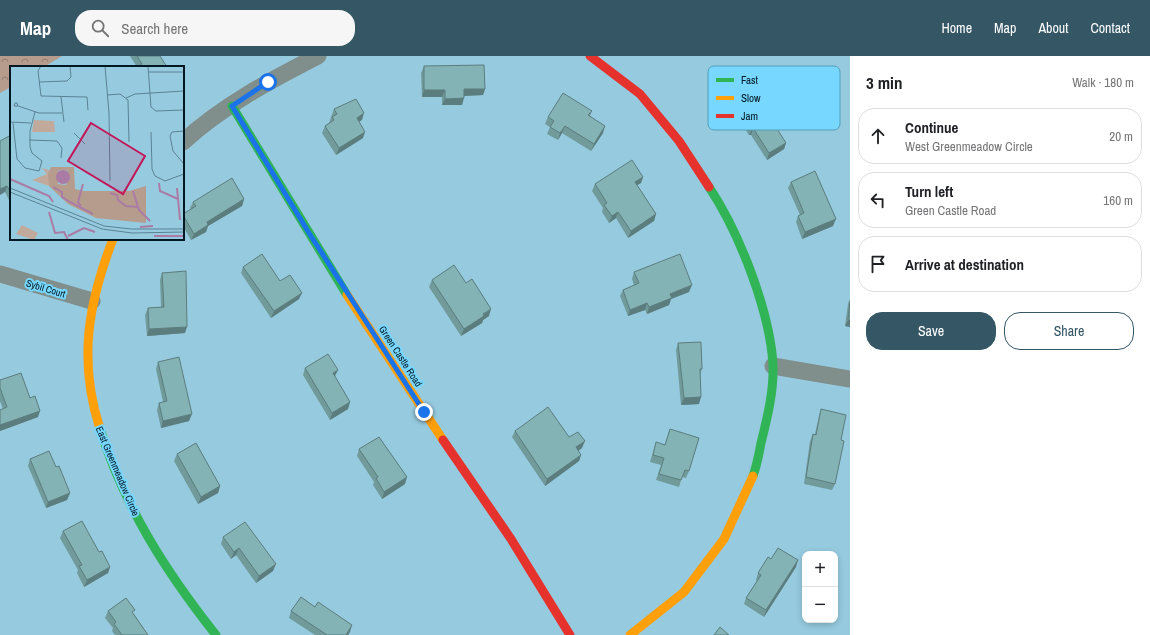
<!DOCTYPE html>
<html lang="en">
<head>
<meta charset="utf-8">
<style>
	body { margin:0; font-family:"Archivo Narrow",sans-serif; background:#f6f6f6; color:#202124 }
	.controls { position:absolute; right:12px; bottom:12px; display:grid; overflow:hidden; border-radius:8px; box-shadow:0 2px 6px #0003 }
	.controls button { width:36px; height:36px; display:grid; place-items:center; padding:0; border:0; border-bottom:1px solid #e0e0e0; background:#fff; color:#202124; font:20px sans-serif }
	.stop { position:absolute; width:12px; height:12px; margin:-9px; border:3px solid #1a73e8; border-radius:50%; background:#fff }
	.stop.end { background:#1a73e8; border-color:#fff; box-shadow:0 1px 4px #0008 }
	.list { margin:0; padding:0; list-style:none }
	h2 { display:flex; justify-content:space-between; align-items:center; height:52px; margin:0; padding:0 16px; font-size:17px }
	h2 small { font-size:13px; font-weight:400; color:#757577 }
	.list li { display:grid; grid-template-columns:26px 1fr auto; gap:12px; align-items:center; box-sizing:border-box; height:56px; margin:0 8px 8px; padding:0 8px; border:1px solid #e0e0e0; border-radius:16px }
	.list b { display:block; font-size:15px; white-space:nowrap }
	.list p { margin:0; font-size:13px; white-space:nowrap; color:#757577 }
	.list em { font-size:13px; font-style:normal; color:#757577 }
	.actions { display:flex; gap:8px; padding:12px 16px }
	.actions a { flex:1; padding:9px 0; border:1px solid #345665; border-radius:16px; text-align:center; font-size:14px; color:#345665 }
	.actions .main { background:#345665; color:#fff }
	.icon { flex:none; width:22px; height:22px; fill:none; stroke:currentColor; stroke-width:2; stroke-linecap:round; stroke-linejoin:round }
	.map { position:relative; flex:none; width:850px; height:579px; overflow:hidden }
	header { display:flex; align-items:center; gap:24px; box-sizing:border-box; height:56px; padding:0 20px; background:#345665; color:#fff }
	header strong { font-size:19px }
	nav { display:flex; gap:22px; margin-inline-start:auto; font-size:14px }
	.search { width:280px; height:36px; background:#f6f6f6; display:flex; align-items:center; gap:10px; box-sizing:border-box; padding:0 14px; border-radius:16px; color:#757577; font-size:15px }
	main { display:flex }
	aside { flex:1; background:#fff }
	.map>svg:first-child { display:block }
	.forest { fill:url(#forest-crowns) }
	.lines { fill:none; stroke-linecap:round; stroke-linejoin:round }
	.street { stroke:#808e8c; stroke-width:17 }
	.fast { stroke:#30b455; stroke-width:9 }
	.slow { stroke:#ff9f0a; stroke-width:9 }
	.jam { stroke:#e5322d; stroke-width:9 }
	.wall { fill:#719a9b }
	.shaded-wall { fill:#5c7d7e }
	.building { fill:#83b3b4; stroke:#5c7d7e }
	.route { stroke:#1a73e8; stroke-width:5 }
	.labels { text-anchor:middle; stroke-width:4; stroke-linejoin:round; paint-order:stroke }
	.street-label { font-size:10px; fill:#001823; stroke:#77d7fe }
	.inset-river { fill:none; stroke:#aa7ca5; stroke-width:2 }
	.inset-road { fill:none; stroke:#5a8394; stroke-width:1 }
	.view { fill:#c2185b; fill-opacity:0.15; stroke:#c2185b; stroke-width:2 }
	.inset-edge { fill:none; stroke:#001823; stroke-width:2 }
	.key { fill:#77d7fe; stroke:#539ebc; stroke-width:1 }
	.key-label { font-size:11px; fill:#001823 }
</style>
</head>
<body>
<header>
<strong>Map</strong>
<div class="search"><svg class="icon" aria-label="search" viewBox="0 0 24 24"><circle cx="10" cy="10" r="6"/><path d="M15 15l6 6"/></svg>Search here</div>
<nav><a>Home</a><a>Map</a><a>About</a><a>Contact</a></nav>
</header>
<main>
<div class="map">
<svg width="850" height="579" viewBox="0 0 850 579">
	<defs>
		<pattern id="forest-crowns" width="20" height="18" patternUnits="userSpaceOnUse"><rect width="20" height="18" fill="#b69c8c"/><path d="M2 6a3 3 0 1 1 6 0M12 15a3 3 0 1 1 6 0" fill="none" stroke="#927e72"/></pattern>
	</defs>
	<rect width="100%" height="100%" fill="#96cadf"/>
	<path class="forest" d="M 0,0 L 62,0 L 44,11 L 11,11 L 11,31 L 0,37 Z"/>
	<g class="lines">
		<g class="street">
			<path d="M 183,86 C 222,50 271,24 318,0"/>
			<path d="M 0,218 L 92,245"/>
			<path d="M 773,310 L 850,323"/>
		</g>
		<g class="fast">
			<path d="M 232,50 L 347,239"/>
			<path d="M 709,131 C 739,176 770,255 773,309 C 774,335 767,363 761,387 C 759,398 757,409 753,420"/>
			<path d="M 100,373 C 124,450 166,516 216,579"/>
		</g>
		<g class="slow">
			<path d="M 347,239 L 443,384"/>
			<path d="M 100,373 C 78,305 88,248 113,183"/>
			<path d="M 630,579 L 684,536 L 724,483 L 753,420"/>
		</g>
		<g class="jam">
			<path d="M 590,0 L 640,38 L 679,85 L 709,131"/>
			<path d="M 443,384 L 511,483 L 570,579"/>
		</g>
	</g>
	<g class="wall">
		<path d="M 130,0 L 160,0 L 137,11 Z"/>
		<path d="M 424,10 L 485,33 L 483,39 L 464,40 L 462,49 L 442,49 L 442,41 L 422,41 L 421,17 Z"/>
		<path d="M 334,53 L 362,64 L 359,66 L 363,82 L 336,99 L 322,77 L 325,70 L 329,67 Z"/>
		<path d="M 592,55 L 590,60 L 603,77 L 591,95 L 562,77 L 558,84 L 547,78 L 550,71 L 545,68 L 548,61 Z"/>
		<path d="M 742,57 L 786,87 L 784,93 L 767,104 L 751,79 L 749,79 L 739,64 Z"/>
		<path d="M 11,79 L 11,143 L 9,144 L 5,136 Z"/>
		<path d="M 643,121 L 641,127 L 637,129 L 656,158 L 654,165 L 628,182 L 616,162 L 609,167 L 602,156 L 603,152 L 592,135 L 595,128 Z"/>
		<path d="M 791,126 L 833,170 L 802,183 L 796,166 L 798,160 L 800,159 L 788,132 Z"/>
		<path d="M 244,143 L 242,150 L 208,170 L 206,176 L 191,184 L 183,170 L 183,158 L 191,153 L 190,152 L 193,146 Z"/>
		<path d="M 243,211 L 280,225 L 299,243 L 271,262 L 241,217 Z"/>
		<path d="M 634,216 L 689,236 L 671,243 L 669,249 L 647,258 L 645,254 L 628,260 L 620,240 L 623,234 L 634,229 L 632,223 Z"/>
		<path d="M 162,217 L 185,277 L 147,280 L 145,259 L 148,252 L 161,251 L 160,224 Z"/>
		<path d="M 432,224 L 466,227 L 489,260 L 483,264 L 482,267 L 461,280 L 429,231 Z"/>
		<path d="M 850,243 L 850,271 L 845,270 L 848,248 Z"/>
		<path d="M 678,287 L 702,313 L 700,318 L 699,348 L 681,349 L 676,294 Z"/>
		<path d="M 158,306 L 189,365 L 161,372 L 157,354 L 159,347 L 163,346 L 156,313 Z"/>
		<path d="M 305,312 L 335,320 L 335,321 L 350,346 L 348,353 L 330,364 L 303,319 Z"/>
		<path d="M 0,324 L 30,342 L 38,361 L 0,375 L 0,354 L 3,353 L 0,345 Z"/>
		<path d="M 821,353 L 841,384 L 835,428 L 832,434 L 804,428 L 810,385 L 813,378 L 815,378 L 819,360 Z"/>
		<path d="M 670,373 L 689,415 L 686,422 L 682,421 L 679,431 L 656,424 L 661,409 L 650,406 L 656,386 L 665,389 Z"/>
		<path d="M 515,375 L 569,381 L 582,392 L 578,395 L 581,399 L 579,405 L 545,430 L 512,381 Z"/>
		<path d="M 359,393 L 405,428 L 382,443 L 373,429 L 374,426 L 357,400 Z"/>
		<path d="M 177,398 L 220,430 L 218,437 L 198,448 L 174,405 Z"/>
		<path d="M 30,403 L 56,411 L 70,437 L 67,444 L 46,452 L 28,410 Z"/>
		<path d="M 63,475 L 99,496 L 110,511 L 108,517 L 84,531 L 77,517 L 78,514 L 60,482 Z"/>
		<path d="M 223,481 L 273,515 L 256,527 L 236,499 L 231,503 L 221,488 Z"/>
		<path d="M 771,503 L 796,511 L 764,561 L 744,548 L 746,542 L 757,525 L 756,524 L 758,517 Z"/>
		<path d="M 108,555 L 134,558 L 148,579 L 115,579 L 112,575 L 113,572 L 105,562 Z"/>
		<path d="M 291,555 L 350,576 L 348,579 L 315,579 L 289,562 Z"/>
	</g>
	<g class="shaded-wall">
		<path d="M 464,33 L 485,33 L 483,39 L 462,40 Z"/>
		<path d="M 424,34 L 445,34 L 442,41 L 422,41 Z"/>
		<path d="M 464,42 L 462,49 L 442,49 L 445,43 Z"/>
		<path d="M 364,57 L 362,64 L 354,68 L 357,62 Z"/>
		<path d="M 565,70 L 562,77 L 558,84 L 560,77 Z"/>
		<path d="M 605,70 L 603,77 L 591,95 L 594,88 Z"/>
		<path d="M 753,72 L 751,79 L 749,79 L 752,73 Z"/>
		<path d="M 365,76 L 363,82 L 336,99 L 339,92 Z"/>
		<path d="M 786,87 L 784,93 L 767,104 L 769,97 Z"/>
		<path d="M 643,121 L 641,127 L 632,132 L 635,126 Z"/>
		<path d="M 7,130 L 5,136 L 0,139 L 0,133 Z"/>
		<path d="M 11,138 L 11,143 L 9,144 Z"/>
		<path d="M 244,143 L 242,150 L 208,170 L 206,176 L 191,184 L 194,178 L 207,166 Z"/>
		<path d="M 618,156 L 616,162 L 609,167 L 612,160 Z"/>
		<path d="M 656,158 L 654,165 L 628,182 L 631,175 Z"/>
		<path d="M 836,163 L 833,170 L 802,183 L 805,176 Z"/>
		<path d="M 692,229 L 689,236 L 671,243 L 669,249 L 647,258 L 649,251 L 670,238 Z"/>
		<path d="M 302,237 L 299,243 L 271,262 L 274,255 Z"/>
		<path d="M 647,247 L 645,254 L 628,260 L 630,254 Z"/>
		<path d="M 491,253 L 489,260 L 483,264 L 482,267 L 461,280 L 464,273 Z"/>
		<path d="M 848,264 L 850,264 L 850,271 L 845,270 Z"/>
		<path d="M 187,271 L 185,277 L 147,280 L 149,273 Z"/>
		<path d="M 338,314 L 335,320 L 330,324 L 333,317 Z"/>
		<path d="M 701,341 L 699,348 L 681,349 L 684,342 Z"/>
		<path d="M 350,346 L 348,353 L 330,364 L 332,357 Z"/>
		<path d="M 40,355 L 38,361 L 0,375 L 0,369 Z"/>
		<path d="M 192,358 L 189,365 L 161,372 L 163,365 Z"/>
		<path d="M 585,385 L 582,392 L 574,398 L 576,391 Z"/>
		<path d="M 581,399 L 579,405 L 545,430 L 547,423 Z"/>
		<path d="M 407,421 L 405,428 L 382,443 L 384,436 Z"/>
		<path d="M 220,430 L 218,437 L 198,448 L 201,441 Z"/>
		<path d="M 70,437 L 67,444 L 46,452 L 48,446 Z"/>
		<path d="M 239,492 L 236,499 L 231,503 L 234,496 Z"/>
		<path d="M 798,504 L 796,511 L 764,561 L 766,554 Z"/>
		<path d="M 276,508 L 273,515 L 256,527 L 259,520 Z"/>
		<path d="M 110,511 L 108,517 L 84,531 L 87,524 Z"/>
		<path d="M 352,569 L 350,576 L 348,579 L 346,579 Z"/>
	</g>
	<g class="building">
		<path d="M 137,0 L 160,0 L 167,11 L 137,11 L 142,8 Z"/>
		<path d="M 484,9 L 485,33 L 464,33 L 464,42 L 445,43 L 445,34 L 424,34 L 424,10 Z"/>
		<path d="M 563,37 L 592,55 L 588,59 L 605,70 L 594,88 L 565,70 L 560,77 L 550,71 L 554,65 L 548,61 Z"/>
		<path d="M 356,43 L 364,57 L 357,62 L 365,76 L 339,92 L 325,70 L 334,64 L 332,61 L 337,58 L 334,53 Z"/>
		<path d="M 760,46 L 786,87 L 769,97 L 753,72 L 752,73 L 742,57 Z"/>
		<path d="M 11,79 L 11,137 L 7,130 L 0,133 L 0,85 Z"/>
		<path d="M 632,104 L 643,121 L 635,126 L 656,158 L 631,175 L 618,156 L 612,160 L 604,149 L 607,147 L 595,128 Z"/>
		<path d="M 815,115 L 836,163 L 805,176 L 798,160 L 804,157 L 791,126 Z"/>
		<path d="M 232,122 L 244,143 L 207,166 L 208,169 L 194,178 L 183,159 L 183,158 L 196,150 L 193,146 Z"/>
		<path d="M 262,198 L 280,225 L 290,219 L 302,237 L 274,255 L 243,211 Z"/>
		<path d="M 680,198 L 692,229 L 670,238 L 672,242 L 649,251 L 647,247 L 630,254 L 623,234 L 639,227 L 634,216 Z"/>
		<path d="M 454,209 L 466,227 L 472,223 L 491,253 L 483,258 L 484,260 L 464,273 L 432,224 Z"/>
		<path d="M 186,215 L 187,271 L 149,273 L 148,252 L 164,251 L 162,217 Z"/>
		<path d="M 850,245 L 850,264 L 848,264 Z"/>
		<path d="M 701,286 L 702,313 L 700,313 L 701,341 L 684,342 L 678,287 Z"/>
		<path d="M 328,298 L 338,314 L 333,317 L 350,346 L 332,357 L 305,312 Z"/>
		<path d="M 179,301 L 192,358 L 163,365 L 159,347 L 167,345 L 158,306 Z"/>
		<path d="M 21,317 L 30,342 L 35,340 L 40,355 L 0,369 L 0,354 L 7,351 L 0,332 L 0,324 Z"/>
		<path d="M 548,351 L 569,381 L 578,376 L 585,385 L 576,391 L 581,399 L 547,423 L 515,375 Z"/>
		<path d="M 821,353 L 846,359 L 841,384 L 844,385 L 835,428 L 806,421 L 813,378 L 816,379 Z"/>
		<path d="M 670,373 L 699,382 L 689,415 L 685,414 L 681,424 L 659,418 L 664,402 L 653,399 L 656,386 L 665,389 Z"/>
		<path d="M 379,381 L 407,421 L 384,436 L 376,422 L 378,421 L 359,393 Z"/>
		<path d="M 196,387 L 220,430 L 201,441 L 177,398 Z"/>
		<path d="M 49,395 L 56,411 L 59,410 L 70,437 L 48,446 L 30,403 Z"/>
		<path d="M 82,465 L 99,496 L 102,495 L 110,511 L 87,524 L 79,510 L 82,509 L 63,475 Z"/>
		<path d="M 245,466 L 276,508 L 259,520 L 239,492 L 234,496 L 223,481 Z"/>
		<path d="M 778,492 L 798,504 L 766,554 L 746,542 L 761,519 L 758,517 L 768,501 L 771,503 Z"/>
		<path d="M 301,541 L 315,551 L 318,546 L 352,569 L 346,579 L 327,579 L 291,555 Z"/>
		<path d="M 126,542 L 135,554 L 132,556 L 148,579 L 122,579 L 114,568 L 116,566 L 108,555 Z"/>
		<path d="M 720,571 L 729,579 L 714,579 Z"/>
	</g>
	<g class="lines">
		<path class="route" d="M 268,26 L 232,50 L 309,177 L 424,356"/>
	</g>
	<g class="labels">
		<g class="street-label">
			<text transform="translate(46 232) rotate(17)" y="4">Sybil Court</text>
			<text transform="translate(401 300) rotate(57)" y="4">Green Castle Road</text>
			<text transform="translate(118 415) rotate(67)" y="4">East Greenmeadow Circle</text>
		</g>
	</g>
	<g transform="translate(10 10)">
		<rect width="174" height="174" fill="#96cadf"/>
		<path d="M 24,54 L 44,55 L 45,66 L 22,66 ZM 32,102 L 39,104 L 39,120 L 22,114 L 37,108 Z" fill="#c1aa9c"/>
		<path d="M 41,101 L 64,101 L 65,123 L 74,125 L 119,125 L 136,120 L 136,157 L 86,152 L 58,138 L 39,120 L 38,107 ZM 53,104 L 58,105 L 56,119 L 48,118 L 48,105 Z" fill="#b69c8c" fill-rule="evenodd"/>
		<path d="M 12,159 L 28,167 L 24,174 L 6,168 Z" fill="#c1aa9c"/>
		<path d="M46 111a7 7 0 1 1 14 0a7 7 0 1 1-14 0Z" fill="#aa7ca5"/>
		<path class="inset-river" d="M 0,113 L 39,130 L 43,136M 149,117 L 150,125 L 168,133M 43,121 L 52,126 L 52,131 L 60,136 L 83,148M 167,122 L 170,154M 123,125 L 129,144 L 140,155M 100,127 L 107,129 L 108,134 L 116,140 L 127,141M 71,140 L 68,136 L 73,118M 39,146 L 45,167 L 54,166 L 58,174M 130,161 L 143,160M 58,170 L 74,162 L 85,166M 144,170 L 174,170"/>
		<path class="inset-road" d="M 31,0 L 28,5 L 31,30 L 77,31 L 78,44M 95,0 L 99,47 L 100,115M 138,0 L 141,41 L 146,45 L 174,44M 139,6 L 174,6M 29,16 L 57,15 L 61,11 L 60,0M 97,29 L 110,28 L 118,34 L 119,76M 51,31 L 54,56M 116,32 L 125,28 L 174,25M 5,37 L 7,37 L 8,40 L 4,40 ZM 8,40 L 29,47 L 52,47M 0,56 L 21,57M 3,57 L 7,93 L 15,102 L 29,105 L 32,95 L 22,87 L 20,81 L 20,65 L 25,46M 174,65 L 162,66 L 160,70 L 163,85 L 174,98M 141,66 L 142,103 L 145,110 L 155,115 L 174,108M 64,67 L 75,78M 19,74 L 47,75 L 52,82 L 51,92M 0,122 L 94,160 L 121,163 L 174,163M 0,126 L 92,163 L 122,167 L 174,166"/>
		<path class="view" d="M 81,57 L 135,90 L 113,128 L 58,95 Z"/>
		<rect width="174" height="174" class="inset-edge"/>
	</g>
	<rect x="708" y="10" width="132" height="64" rx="6" class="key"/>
	<rect x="716" y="22" width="18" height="4" fill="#30b455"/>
	<rect x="716" y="40" width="18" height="4" fill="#ff9f0a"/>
	<rect x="716" y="58" width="18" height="4" fill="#e5322d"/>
	<g class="key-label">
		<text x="741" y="28">Fast</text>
		<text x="741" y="46">Slow</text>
		<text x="741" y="64">Jam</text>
	</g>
</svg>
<div class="controls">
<button>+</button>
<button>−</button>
</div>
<div class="stop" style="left:268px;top:26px"></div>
<div class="stop end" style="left:424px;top:356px"></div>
</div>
<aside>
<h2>3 min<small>Walk · 180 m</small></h2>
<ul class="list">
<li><svg class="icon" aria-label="ahead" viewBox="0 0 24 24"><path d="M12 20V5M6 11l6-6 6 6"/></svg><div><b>Continue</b><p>West Greenmeadow Circle</p></div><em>20 m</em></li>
<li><svg class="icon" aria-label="left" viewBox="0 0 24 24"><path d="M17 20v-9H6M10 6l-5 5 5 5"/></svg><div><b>Turn left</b><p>Green Castle Road</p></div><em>160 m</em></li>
<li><svg class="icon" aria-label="arrive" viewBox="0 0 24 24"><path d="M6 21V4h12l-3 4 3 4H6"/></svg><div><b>Arrive at destination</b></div></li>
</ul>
<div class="actions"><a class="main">Save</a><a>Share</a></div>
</aside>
</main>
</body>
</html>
